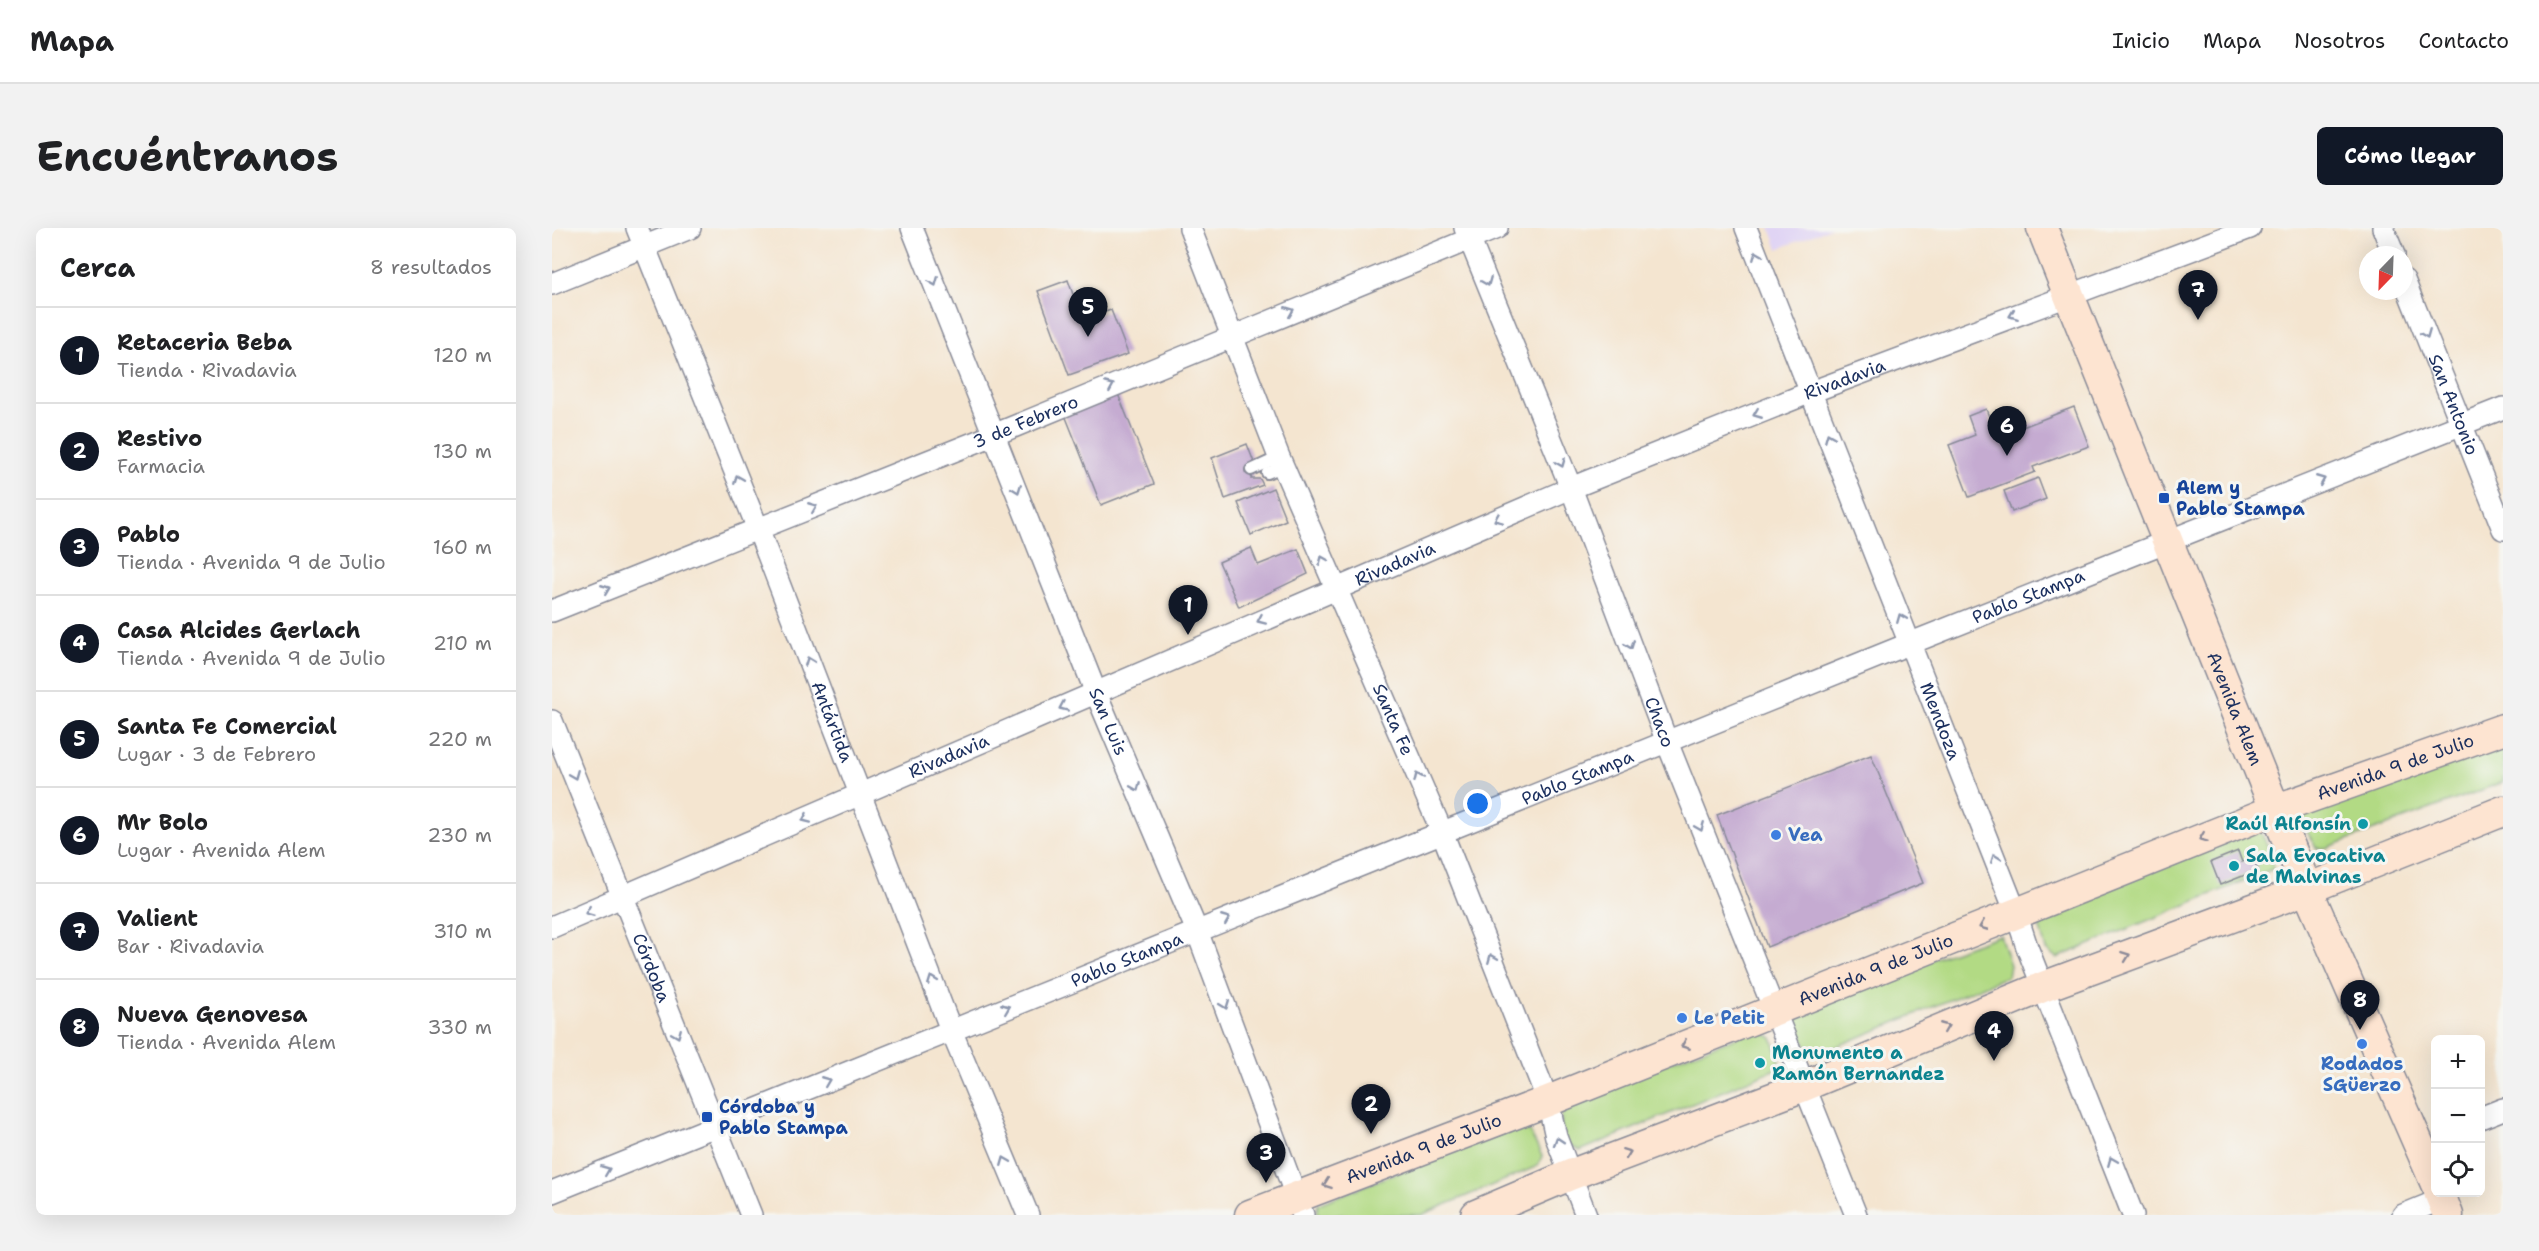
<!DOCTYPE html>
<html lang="es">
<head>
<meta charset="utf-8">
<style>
	body { margin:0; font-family:"Shantell Sans",sans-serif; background:#f2f2f2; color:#202124 }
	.controls { position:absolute; right:18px; bottom:18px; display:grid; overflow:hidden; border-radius:9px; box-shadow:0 6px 24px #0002 }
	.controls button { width:54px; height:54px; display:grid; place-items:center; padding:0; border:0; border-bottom:2px solid #e0e0e0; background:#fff; color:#202124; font:30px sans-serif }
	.compass { position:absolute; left:1807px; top:18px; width:54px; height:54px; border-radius:50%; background:#fff; box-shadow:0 6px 24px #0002; rotate:203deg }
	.you { position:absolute; left:926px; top:576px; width:21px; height:21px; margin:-15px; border:4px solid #fff; border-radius:50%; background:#1a73e8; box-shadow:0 0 0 9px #1a73e833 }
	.badge { display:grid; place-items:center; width:39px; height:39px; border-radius:50%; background:#111827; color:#fff; font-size:20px; font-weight:700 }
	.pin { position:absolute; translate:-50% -50px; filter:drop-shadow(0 2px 3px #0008) }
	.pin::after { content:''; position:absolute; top:32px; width:21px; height:18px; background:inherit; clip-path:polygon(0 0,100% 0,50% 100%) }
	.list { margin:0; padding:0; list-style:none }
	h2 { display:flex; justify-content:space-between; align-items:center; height:78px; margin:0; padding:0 24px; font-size:26px }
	h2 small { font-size:20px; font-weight:400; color:#757577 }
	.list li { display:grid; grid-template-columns:39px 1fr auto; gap:18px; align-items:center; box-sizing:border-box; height:96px; padding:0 24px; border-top:2px solid #e0e0e0 }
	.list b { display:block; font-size:22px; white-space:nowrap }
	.list p { margin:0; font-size:20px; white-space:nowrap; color:#757577 }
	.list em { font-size:20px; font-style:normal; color:#757577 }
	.icon { flex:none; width:33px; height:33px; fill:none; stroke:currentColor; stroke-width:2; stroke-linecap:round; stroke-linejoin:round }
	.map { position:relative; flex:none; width:1951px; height:987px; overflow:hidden; border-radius:9px }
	header { display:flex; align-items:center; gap:36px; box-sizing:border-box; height:84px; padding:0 30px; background:#fff; border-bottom:2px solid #e0e0e0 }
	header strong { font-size:28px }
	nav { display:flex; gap:33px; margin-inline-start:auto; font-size:21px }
	.intro { display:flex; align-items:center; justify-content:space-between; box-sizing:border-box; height:144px; padding:0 36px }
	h1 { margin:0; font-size:42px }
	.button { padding:15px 27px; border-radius:9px; background:#111827; color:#fff; font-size:21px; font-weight:700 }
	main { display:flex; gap:36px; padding:0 36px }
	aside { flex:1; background:#fff; border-radius:9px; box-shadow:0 6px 24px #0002 }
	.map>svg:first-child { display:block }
	.built { fill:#e0d4f4 }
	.green { fill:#b2da84; stroke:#668471; stroke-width:1.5 }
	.building { fill:#c5abd1 }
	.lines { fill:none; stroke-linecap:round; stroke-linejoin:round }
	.lane-casing { stroke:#888a97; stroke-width:14 }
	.street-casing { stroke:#888a97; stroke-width:24 }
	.secondary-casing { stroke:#888a97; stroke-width:33 }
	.lane { stroke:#fff; stroke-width:10 }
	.street { stroke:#fff; stroke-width:21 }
	.secondary { stroke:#fde4d1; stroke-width:30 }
	.oneway { stroke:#8d97ae }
	.oneway2 { stroke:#8c8a98 }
	.transit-dot { fill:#1a4fb4; stroke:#f6f6f2; stroke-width:2 }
	.culture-dot { fill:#0f9aa8; stroke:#f6f6f2; stroke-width:2 }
	.shop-dot { fill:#3f7fe0; stroke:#f6f6f2; stroke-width:2 }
	.labels { text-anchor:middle; stroke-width:6; stroke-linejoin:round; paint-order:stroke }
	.street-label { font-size:18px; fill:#1b2f5e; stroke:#f6f6f2 }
	.transit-label { font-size:18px; font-weight:bold; fill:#164399; stroke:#f6f6f2; text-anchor:start }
	.culture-label { font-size:18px; font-weight:bold; fill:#0d838f; stroke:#f6f6f2; text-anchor:start }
	.shop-label { font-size:18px; font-weight:bold; fill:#366cbe; stroke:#f6f6f2; text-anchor:start }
</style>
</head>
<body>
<header>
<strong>Mapa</strong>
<nav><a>Inicio</a><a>Mapa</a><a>Nosotros</a><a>Contacto</a></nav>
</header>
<div class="intro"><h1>Encuéntranos</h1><a class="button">Cómo llegar</a></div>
<main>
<aside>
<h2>Cerca<small>8 resultados</small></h2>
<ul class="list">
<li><span class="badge">1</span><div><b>Retaceria Beba</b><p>Tienda · Rivadavia</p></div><em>120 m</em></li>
<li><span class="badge">2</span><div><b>Restivo</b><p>Farmacia</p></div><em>130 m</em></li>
<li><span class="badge">3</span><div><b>Pablo</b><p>Tienda · Avenida 9 de Julio</p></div><em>160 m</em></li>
<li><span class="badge">4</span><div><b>Casa Alcides Gerlach</b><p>Tienda · Avenida 9 de Julio</p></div><em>210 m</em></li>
<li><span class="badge">5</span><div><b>Santa Fe Comercial</b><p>Lugar · 3 de Febrero</p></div><em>220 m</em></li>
<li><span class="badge">6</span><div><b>Mr Bolo</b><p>Lugar · Avenida Alem</p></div><em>230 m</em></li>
<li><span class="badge">7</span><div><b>Valient</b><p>Bar · Rivadavia</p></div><em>310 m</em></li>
<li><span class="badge">8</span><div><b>Nueva Genovesa</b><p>Tienda · Avenida Alem</p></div><em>330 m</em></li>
</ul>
</aside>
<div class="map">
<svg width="1951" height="987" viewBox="0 0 1951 987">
	<rect width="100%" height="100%" fill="#f6f6f2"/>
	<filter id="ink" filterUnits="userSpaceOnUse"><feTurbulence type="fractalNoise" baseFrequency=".0167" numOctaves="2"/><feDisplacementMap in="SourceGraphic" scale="12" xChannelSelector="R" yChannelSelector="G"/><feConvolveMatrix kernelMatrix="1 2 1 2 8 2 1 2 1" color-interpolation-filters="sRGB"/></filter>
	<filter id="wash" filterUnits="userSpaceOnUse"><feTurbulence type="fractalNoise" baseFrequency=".008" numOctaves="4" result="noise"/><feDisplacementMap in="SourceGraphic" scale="24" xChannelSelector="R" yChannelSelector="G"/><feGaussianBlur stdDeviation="1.35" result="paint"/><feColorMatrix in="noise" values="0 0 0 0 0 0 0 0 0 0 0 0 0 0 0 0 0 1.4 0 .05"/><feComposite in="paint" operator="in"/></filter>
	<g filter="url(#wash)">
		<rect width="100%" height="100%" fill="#f4e5d0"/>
		<path class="built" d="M 1218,0 L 1279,0 L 1226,21 Z"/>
		<g class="green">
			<path d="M 1951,514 L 1951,554 L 1774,620 L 1764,620 L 1747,589 L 1754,579 Z"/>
			<path d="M 1707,601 L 1722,630 L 1721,641 L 1505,730 L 1494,722 L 1486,694 L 1492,685 Z"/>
			<path d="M 1448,707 L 1458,737 L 1456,748 L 1269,825 L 1254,818 L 1243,796 L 1247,779 Z"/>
			<path d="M 1206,801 L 1220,810 L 1228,832 L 1226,840 L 1028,923 L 1014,915 L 1009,897 L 1010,874 Z"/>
			<path d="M 964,898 L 977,902 L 990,928 L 986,938 L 869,987 L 764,987 L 766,976 Z"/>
		</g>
		<g id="blocks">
			<g class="building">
				<path d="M 516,52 L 530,92 L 559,82 L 576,126 L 517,147 L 486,63 Z"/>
				<path d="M 566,166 L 602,256 L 549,277 L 513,187 Z"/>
				<path d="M 1522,179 L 1537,218 L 1481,239 L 1483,244 L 1417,269 L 1397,217 L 1423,207 L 1416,188 L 1434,181 L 1445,209 Z"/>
				<path d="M 695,216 L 703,237 L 699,251 L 708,251 L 711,257 L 673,271 L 660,230 Z"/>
				<path d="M 1486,250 L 1494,271 L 1460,284 L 1452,263 Z"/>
				<path d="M 721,260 L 734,292 L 699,307 L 686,275 Z"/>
				<path d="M 699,320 L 706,337 L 746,321 L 756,346 L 687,379 L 667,334 Z"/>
				<path d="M 1319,527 L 1371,655 L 1215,719 L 1165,587 Z"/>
				<path d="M 1686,623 L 1690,634 L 1701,630 L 1706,642 L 1668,657 L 1659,634 Z"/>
			</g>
		</g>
	</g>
	<g filter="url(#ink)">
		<use href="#blocks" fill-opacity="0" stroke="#888a97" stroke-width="1.5"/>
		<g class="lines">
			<g class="lane-casing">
				<g id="lane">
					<path d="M 699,242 L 727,229"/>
					<path d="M 715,245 L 730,239"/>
				</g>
			</g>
			<g class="street-casing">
				<g id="street">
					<path id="s1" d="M 85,0 L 206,301 L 399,802 L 476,987"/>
					<path id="s2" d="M 360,0 L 544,465 L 645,703 L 751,987"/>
					<path id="s3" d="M 638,0 L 727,229 L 890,604 L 996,873 L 1004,909 L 1034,987"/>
					<path id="s4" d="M 913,0 L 1019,260 L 1115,514 L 1304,987"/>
					<path id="s5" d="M 1194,0 L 1464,685 L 1475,719 L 1581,987"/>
					<path d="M 1831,0 L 1842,27"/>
					<path id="s6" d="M 1852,52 L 1951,301"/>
					<path d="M 0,56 L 138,0"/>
					<path id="s7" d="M 0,383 L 444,206 L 945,0"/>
					<path id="s8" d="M 0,493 L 199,987"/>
					<path id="s9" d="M 0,699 L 1019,260 L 1259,164 L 1698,0"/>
					<path d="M 1928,890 L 1951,881"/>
					<path id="s10" d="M 0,964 L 1359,415 L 1951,180"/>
					<path d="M 1851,987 L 1890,971"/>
				</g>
			</g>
			<g class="secondary-casing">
				<g id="secondary">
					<path id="s11" d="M 1490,0 L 1755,661 L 1884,956"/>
					<path d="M 1887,964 L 1896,987"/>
					<path id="s12" d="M 698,987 L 996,873 L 1725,581 L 1951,501"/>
					<path d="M 924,987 L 1018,947 L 1252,858 L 1491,759 L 1755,661 L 1951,583"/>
				</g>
			</g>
			<use href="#lane" class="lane"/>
			<use href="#street" class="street"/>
			<use href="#secondary" class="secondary"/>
		</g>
		<defs><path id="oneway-chevron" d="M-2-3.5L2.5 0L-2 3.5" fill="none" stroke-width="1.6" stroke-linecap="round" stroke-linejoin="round" transform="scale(1.5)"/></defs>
		<g class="oneway">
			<use href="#oneway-chevron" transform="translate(1205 27) rotate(-112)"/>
			<use href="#oneway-chevron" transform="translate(382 54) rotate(68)"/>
			<use href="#oneway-chevron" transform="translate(935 54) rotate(68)"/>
			<use href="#oneway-chevron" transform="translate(738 83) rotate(-22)"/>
			<use href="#oneway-chevron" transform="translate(1461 87) rotate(159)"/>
			<use href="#oneway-chevron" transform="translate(1874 106) rotate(68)"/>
			<use href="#oneway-chevron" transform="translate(558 158) rotate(-23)"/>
			<use href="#oneway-chevron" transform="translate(1205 186) rotate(158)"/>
			<use href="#oneway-chevron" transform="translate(1277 209) rotate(-112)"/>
			<use href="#oneway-chevron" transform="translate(1009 235) rotate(68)"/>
			<use href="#oneway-chevron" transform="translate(186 251) rotate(-112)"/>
			<use href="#oneway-chevron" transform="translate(1769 252) rotate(-22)"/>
			<use href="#oneway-chevron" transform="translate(465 261) rotate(69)"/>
			<use href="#oneway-chevron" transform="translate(261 279) rotate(-22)"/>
			<use href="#oneway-chevron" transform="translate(946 291) rotate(157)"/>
			<use href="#oneway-chevron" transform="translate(771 332) rotate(-113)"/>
			<use href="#oneway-chevron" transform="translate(54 361) rotate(-22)"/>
			<use href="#oneway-chevron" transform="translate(1349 390) rotate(-112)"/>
			<use href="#oneway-chevron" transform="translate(709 392) rotate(156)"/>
			<use href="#oneway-chevron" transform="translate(1078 417) rotate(69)"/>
			<use href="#oneway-chevron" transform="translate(257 433) rotate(-111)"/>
			<use href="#oneway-chevron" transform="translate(511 479) rotate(156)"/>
			<use href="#oneway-chevron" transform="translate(22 547) rotate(68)"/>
			<use href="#oneway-chevron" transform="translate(866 549) rotate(-114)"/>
			<use href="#oneway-chevron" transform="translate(584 559) rotate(67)"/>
			<use href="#oneway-chevron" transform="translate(254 591) rotate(156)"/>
			<use href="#oneway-chevron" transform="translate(1148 599) rotate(68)"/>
			<use href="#oneway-chevron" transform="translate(1443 630) rotate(-111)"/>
			<use href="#oneway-chevron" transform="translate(37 684) rotate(158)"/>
			<use href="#oneway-chevron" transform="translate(674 691) rotate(-22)"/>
			<use href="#oneway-chevron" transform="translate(940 730) rotate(-112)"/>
			<use href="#oneway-chevron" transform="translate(380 752) rotate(-111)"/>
			<use href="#oneway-chevron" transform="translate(673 777) rotate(69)"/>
			<use href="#oneway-chevron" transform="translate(454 780) rotate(-22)"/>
			<use href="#oneway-chevron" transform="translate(125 806) rotate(68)"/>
			<use href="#oneway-chevron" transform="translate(274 853) rotate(-22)"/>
			<use href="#oneway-chevron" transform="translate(1006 913) rotate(-108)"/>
			<use href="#oneway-chevron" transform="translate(453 933) rotate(-112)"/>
			<use href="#oneway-chevron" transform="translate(1560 933) rotate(-112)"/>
			<use href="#oneway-chevron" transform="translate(54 942) rotate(-22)"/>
		</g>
		<g class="oneway2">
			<use href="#oneway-chevron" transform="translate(1651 610) rotate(158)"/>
			<use href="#oneway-chevron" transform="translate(1431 698) rotate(158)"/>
			<use href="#oneway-chevron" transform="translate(1574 728) rotate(-20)"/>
			<use href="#oneway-chevron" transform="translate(1393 799) rotate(-22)"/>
			<use href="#oneway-chevron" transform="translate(1133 817) rotate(158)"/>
			<use href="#oneway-chevron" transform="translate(1075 925) rotate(-21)"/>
			<use href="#oneway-chevron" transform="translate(775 956) rotate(160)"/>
		</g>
	</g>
	<g class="transit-dot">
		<rect x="1606" y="264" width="12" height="12" rx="3"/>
		<rect x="149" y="883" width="12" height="12" rx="3"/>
	</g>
	<g class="culture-dot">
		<circle cx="1811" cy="596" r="6"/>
		<circle cx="1682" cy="638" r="6"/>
		<circle cx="1208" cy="835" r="6"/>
	</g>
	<g class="shop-dot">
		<circle cx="1224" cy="607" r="6"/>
		<circle cx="1130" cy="790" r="6"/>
		<circle cx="1810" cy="816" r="6"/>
	</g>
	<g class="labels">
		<g class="street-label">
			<text dy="6" stroke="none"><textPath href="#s9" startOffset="1404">Rivadavia</textPath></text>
			<text dy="6" stroke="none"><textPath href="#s6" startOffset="134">San Antonio</textPath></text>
			<text dy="6" stroke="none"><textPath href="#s7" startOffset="510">3 de Febrero</textPath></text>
			<text dy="6" stroke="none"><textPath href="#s9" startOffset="918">Rivadavia</textPath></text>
			<text dy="6" stroke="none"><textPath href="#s10" startOffset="1592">Pablo Stampa</textPath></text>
			<text dy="6" stroke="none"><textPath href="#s11" startOffset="518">Avenida Alem</textPath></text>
			<text dy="6" stroke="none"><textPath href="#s3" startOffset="532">Santa Fe</textPath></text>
			<text dy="6" stroke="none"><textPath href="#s2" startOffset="531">San Luis</textPath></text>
			<text dy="6" stroke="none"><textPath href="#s5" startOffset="530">Mendoza</textPath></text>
			<text dy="6" stroke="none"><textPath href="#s1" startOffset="531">Antártida</textPath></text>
			<text dy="6" stroke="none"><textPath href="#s4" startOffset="531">Chaco</textPath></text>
			<text dy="6" stroke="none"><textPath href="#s9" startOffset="432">Rivadavia</textPath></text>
			<text dy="6" stroke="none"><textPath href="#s12" startOffset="1230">Avenida 9 de Julio</textPath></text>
			<text dy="6" stroke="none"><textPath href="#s10" startOffset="1106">Pablo Stampa</textPath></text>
			<text dy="6" stroke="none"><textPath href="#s10" startOffset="620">Pablo Stampa</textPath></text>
			<text dy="6" stroke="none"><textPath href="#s8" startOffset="266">Córdoba</textPath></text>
			<text dy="6" stroke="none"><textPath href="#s12" startOffset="672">Avenida 9 de Julio</textPath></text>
			<text dy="6" stroke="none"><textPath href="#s12" startOffset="186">Avenida 9 de Julio</textPath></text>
		</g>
		<g class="transit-label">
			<text x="1624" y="266">Alem y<tspan x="1624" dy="21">Pablo Stampa</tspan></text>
			<text x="167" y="885">Córdoba y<tspan x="167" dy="21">Pablo Stampa</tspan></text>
		</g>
		<g class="culture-label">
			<text x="1799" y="602" text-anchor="end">Raúl Alfonsín</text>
			<text x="1694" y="634">Sala Evocativa<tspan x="1694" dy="21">de Malvinas</tspan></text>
			<text x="1220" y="831">Monumento a<tspan x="1220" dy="21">Ramón Bernandez</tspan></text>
		</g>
		<g class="shop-label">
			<text x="1236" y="613">Vea</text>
			<text x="1142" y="796">Le Petit</text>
			<text x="1810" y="842" text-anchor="middle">Rodados<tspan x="1810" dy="21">SGüerzo</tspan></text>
		</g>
	</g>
</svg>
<div class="controls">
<button>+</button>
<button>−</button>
<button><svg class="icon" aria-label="locate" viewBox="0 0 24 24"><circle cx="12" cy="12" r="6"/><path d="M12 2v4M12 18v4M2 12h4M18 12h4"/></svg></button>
</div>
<svg class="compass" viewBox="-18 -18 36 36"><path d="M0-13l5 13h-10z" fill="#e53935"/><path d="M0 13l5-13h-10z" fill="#757577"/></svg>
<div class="you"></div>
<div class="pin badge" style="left:636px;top:407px">1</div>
<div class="pin badge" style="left:819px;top:906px">2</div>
<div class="pin badge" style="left:714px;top:955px">3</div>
<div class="pin badge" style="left:1442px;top:833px">4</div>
<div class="pin badge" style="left:536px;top:109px">5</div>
<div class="pin badge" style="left:1455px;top:228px">6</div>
<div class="pin badge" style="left:1646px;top:92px">7</div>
<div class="pin badge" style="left:1808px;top:802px">8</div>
</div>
</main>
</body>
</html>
